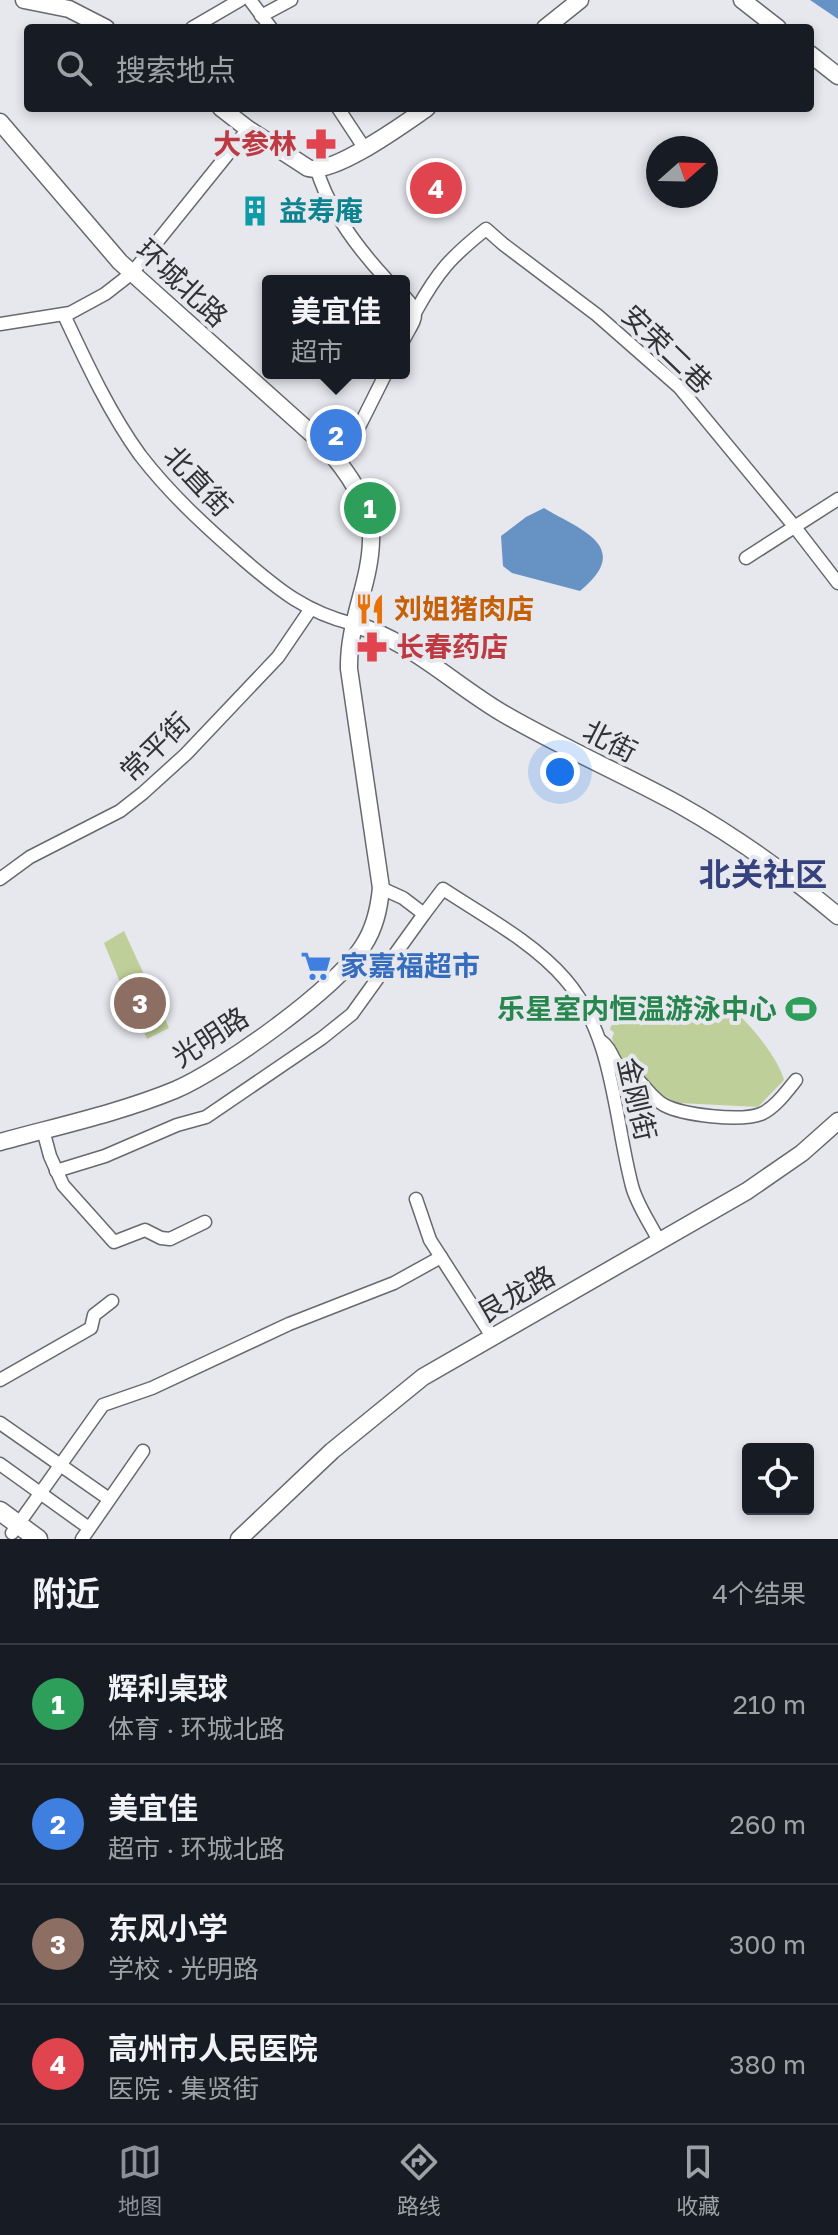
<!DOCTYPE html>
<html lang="zh">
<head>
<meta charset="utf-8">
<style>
	body { margin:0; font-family:"Golos Text","Noto Sans SC",sans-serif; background:#20242c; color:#f1f3f6 }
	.controls { position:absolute; right:24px; bottom:24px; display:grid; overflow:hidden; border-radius:8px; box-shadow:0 4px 12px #0003 }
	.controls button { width:72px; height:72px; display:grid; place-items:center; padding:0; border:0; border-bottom:2px solid #363941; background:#171b24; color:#f1f3f6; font:40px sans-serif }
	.compass { position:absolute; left:646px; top:136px; width:72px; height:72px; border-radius:50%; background:#171b24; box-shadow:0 4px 12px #0003; rotate:70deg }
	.you { position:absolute; left:560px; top:772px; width:28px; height:28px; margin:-20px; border:6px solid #fff; border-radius:50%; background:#1a73e8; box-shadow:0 0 0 12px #1a73e833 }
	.badge { display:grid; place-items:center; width:52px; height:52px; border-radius:50%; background:#8c9099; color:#fff; font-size:26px; font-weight:700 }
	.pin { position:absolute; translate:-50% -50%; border:4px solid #fff; box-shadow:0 2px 8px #0006 }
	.popup { position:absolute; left:262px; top:275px; width:148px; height:104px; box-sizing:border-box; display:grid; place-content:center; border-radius:8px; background:#171b24; filter:drop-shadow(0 2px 6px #0005); font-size:26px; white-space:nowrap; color:#9ea1a6 }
	.popup b { font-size:30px; color:#f1f3f6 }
	.popup::after { content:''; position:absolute; left:50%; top:100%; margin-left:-16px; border:16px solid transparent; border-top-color:#171b24 }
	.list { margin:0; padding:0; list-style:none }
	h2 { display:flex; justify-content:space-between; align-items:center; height:104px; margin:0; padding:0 32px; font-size:34px }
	h2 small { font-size:26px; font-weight:400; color:#9ea1a6 }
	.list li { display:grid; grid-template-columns:52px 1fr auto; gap:24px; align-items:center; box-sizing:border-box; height:120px; padding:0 32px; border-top:2px solid #363941 }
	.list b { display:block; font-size:30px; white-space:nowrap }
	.list p { margin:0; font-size:26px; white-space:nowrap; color:#9ea1a6 }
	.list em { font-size:26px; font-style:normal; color:#9ea1a6 }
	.icon { flex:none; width:44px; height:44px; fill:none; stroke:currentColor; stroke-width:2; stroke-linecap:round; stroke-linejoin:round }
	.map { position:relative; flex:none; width:838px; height:1539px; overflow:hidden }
	.search { position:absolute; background:#171b24; box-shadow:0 4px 12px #0003; left:24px; right:24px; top:24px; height:88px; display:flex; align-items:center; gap:20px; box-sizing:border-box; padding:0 28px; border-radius:8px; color:#9ea1a6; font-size:30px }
	.sheet { height:584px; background:#171b24 }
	nav { display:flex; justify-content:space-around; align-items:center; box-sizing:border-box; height:112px; border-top:2px solid #363941; background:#171b24; font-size:22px; color:#9ea1a6 }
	nav a { display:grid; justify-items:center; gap:4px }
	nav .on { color:#8c9099 }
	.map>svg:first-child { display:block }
	.green { fill:#bfcf99 }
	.water { fill:#6793c4 }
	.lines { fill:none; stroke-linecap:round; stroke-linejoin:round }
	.minor-casing { stroke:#68696f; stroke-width:15 }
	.tertiary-casing { stroke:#68696f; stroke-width:19 }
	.secondary-casing { stroke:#68696f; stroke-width:21 }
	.minor { stroke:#fff; stroke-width:12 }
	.tertiary { stroke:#fff; stroke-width:16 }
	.secondary { stroke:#fff; stroke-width:18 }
	.labels { text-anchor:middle; stroke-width:8; stroke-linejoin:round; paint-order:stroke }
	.health-label { font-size:28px; font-weight:bold; fill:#be3a42; stroke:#e6e8ee; text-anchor:end }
	.culture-label { font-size:28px; font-weight:bold; fill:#0d838f; stroke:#e6e8ee; text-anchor:start }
	.street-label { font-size:28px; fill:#313234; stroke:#e6e8ee }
	.food-label { font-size:28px; font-weight:bold; fill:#c56008; stroke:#e6e8ee; text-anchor:start }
	.shop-label { font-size:28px; font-weight:bold; fill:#366cbe; stroke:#e6e8ee; text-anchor:start }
	.leisure-label { font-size:28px; font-weight:bold; fill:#27864d; stroke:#e6e8ee; text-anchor:end }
	.quarter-label { font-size:32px; font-weight:bold; fill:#36427d; stroke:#e6e8ee }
</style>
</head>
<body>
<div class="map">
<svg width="838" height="1539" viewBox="0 0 838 1539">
	<rect width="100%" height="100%" fill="#e6e8ee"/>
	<g class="green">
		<path d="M 124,931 L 147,981 L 124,992 L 104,943 Z"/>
		<path d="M 149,985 L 169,1028 L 147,1039 L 129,997 Z"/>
		<path d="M 712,995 C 736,1005 778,1055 784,1080 L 758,1107 L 679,1103 C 656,1095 642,1076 620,1065 L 612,1038 L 614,1033 L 610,1029 L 612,1024 L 632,1008 L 642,1018 L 661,1005 Z"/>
	</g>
	<g class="water">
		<path d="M 810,0 L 838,0 L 838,19 Z"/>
		<path d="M 544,508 C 578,529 635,546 580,591 L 512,573 L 503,566 L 501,536 L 526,517 Z"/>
	</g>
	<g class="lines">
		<g class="minor-casing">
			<g id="minor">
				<path d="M 250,0 L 271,28"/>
				<path d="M 261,16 L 291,0"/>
				<path d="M 192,28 L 240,0"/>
				<path d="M 338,108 L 365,149"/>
				<path d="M 317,170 C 329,210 360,251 388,281"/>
				<path d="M 404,296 C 422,315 415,318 404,339"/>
				<path d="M 416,311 C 438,271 451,257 486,229 L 503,244 L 597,315 L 679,387 L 794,526 L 838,583"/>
				<path d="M 64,315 C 86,362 109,412 140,455 C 170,494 206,527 244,560 C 280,591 306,612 353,624"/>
				<path d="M 0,324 L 70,313 L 105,294 L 132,273 L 248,129"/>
				<path d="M 338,460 L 351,443 L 386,373"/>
				<path d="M 746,558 L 838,499"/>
				<path d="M 0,879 L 30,857 L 120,811 L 143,793 L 186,754 L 278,657 L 310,610"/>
				<path d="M 381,888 L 403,898 L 424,914 L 443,889 C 484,916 533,942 565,979 C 614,1035 614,1118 632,1186 C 637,1205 650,1223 659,1241"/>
				<path d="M 601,1041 C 613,1049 614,1067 626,1075 C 635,1080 629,1072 637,1079 C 646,1087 652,1098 664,1105 C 683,1115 740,1122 761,1114 C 775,1108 787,1091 796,1080"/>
				<path d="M 43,1130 L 50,1156 L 63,1185 L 114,1242 L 145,1230 L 161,1238 L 170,1239 L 205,1222"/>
				<path d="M 56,1171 L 105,1156 L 177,1125 L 206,1117 L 322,1038 L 352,1014 L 424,914"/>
				<path d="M 416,1199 L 430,1240 L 493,1338"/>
				<path d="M 0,1380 L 91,1328 L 94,1315 L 112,1301"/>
				<path d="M 0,1423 L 109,1499"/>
				<path d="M 0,1464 L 89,1528"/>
				<path d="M 12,1533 L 103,1405 L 152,1388 L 289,1324 L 394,1283 L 441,1257"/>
				<path d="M 82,1539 L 143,1451"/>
			</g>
		</g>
		<g class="tertiary-casing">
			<g id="tertiary">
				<path d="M 24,0 L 69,9 L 106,28"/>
				<path d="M 742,0 L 778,28"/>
				<path d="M 545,28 L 580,0"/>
				<path d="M 810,54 L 838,76"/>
				<path d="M 221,108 L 248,129 L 308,168 C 333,176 405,123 427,108"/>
				<path d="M 0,122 L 120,262 L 322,443 C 345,468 373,506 371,541 C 370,584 348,622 349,669 L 381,888 C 379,909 375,928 363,946 C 337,988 222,1070 175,1090 C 119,1113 58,1126 0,1142"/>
				<path d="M 353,624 C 410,640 454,685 504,714 C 561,747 621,773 678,804 C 735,836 788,874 838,916"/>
				<path d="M 239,1539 L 332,1451 L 423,1377 L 747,1191 L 802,1153 L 838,1121"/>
			</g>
		</g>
		<g class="secondary-casing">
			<path id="secondary" d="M 0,1511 L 38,1539"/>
		</g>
		<use href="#minor" class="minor"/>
		<use href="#tertiary" class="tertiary"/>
		<use href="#secondary" class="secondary"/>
	</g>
	<defs>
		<g id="pharmacy-bare" transform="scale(2.4)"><path d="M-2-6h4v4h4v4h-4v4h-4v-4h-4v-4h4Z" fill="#e0444e" stroke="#e6e8ee" stroke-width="2.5" paint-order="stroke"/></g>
		<g id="building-bare" transform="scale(2.4)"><path d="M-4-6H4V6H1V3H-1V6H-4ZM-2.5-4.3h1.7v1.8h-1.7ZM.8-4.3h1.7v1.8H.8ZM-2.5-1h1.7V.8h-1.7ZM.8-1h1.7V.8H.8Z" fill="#0f9aa8" stroke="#e6e8ee" stroke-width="2.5" paint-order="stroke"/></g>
		<g id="restaurant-bare" transform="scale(2.4)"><path d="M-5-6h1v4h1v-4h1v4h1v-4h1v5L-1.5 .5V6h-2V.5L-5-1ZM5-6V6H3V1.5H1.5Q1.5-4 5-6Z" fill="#e8710a" stroke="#e6e8ee" stroke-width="2.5" paint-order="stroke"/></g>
		<g id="supermarket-bare" transform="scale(2.4)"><path d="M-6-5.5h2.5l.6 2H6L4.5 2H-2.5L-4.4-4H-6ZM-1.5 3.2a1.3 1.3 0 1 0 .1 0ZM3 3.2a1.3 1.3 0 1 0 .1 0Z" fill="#3f7fe0" stroke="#e6e8ee" stroke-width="2.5" paint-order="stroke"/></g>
		<g id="stadium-bare" transform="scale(2.4)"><path d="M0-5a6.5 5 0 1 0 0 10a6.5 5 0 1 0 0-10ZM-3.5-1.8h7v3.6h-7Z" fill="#2e9e5b" stroke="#e6e8ee" stroke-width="2.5" paint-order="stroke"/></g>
	</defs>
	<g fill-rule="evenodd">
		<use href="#pharmacy-bare" x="321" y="144"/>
		<use href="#building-bare" x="255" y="211"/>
		<use href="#restaurant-bare" x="370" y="609"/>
		<use href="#pharmacy-bare" x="372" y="647"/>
		<use href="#supermarket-bare" x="316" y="966"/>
		<use href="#stadium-bare" x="801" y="1009"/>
	</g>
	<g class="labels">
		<g class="health-label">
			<text x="297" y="154">大参林</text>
			<text x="396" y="657" text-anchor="start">长春药店</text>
		</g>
		<g class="culture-label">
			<text x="279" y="221">益寿庵</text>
		</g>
		<g class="street-label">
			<text transform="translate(182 283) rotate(43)" y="10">环城北路</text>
			<text transform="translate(667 349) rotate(44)" y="10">安荣二巷</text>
			<text transform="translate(198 481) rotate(47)" y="10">北直街</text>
			<text transform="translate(610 741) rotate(27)" y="10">北街</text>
			<text transform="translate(155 747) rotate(-44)" y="10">常平街</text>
			<text transform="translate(210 1037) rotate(-33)" y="10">光明路</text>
			<text transform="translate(637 1099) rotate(77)" y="10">金刚街</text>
			<text transform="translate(516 1294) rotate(-30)" y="10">艮龙路</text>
		</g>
		<g class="food-label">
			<text x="394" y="619">刘姐猪肉店</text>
		</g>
		<g class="shop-label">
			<text x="340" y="976">家嘉福超市</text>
		</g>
		<g class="leisure-label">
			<text x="777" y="1019">乐星室内恒温游泳中心</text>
		</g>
		<g class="quarter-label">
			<text x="763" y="886">北关社区</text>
		</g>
	</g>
</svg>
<div class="controls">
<button><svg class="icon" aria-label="locate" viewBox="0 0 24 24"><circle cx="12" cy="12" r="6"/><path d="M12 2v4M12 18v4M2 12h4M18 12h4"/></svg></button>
</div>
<svg class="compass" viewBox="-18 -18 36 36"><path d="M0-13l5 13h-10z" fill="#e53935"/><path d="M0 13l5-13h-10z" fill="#9ea1a6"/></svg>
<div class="you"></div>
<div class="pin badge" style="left:370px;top:508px;background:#2e9e5b">1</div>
<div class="pin badge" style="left:336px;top:435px;background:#3f7fe0">2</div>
<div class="popup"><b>美宜佳</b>超市</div>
<div class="pin badge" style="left:140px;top:1003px;background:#8d6e63">3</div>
<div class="pin badge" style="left:436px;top:188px;background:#e0444e">4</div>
<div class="search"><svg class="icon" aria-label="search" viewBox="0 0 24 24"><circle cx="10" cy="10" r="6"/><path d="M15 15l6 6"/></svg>搜索地点</div>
</div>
<section class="sheet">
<h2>附近<small>4个结果</small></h2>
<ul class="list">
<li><span class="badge" style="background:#2e9e5b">1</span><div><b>辉利桌球</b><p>体育 · 环城北路</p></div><em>210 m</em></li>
<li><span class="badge" style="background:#3f7fe0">2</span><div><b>美宜佳</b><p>超市 · 环城北路</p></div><em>260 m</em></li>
<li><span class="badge" style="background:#8d6e63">3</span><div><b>东风小学</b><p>学校 · 光明路</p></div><em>300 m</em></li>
<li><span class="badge" style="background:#e0444e">4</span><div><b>高州市人民医院</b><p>医院 · 集贤街</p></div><em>380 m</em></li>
</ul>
</section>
<nav>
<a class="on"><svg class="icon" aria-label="map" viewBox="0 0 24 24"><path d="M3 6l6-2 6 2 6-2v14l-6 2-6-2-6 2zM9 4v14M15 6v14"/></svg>地图</a>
<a><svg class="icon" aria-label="directions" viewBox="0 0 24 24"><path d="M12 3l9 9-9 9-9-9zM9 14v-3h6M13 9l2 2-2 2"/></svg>路线</a>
<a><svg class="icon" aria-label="saved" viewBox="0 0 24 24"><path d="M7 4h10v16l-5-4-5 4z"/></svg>收藏</a>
</nav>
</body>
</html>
